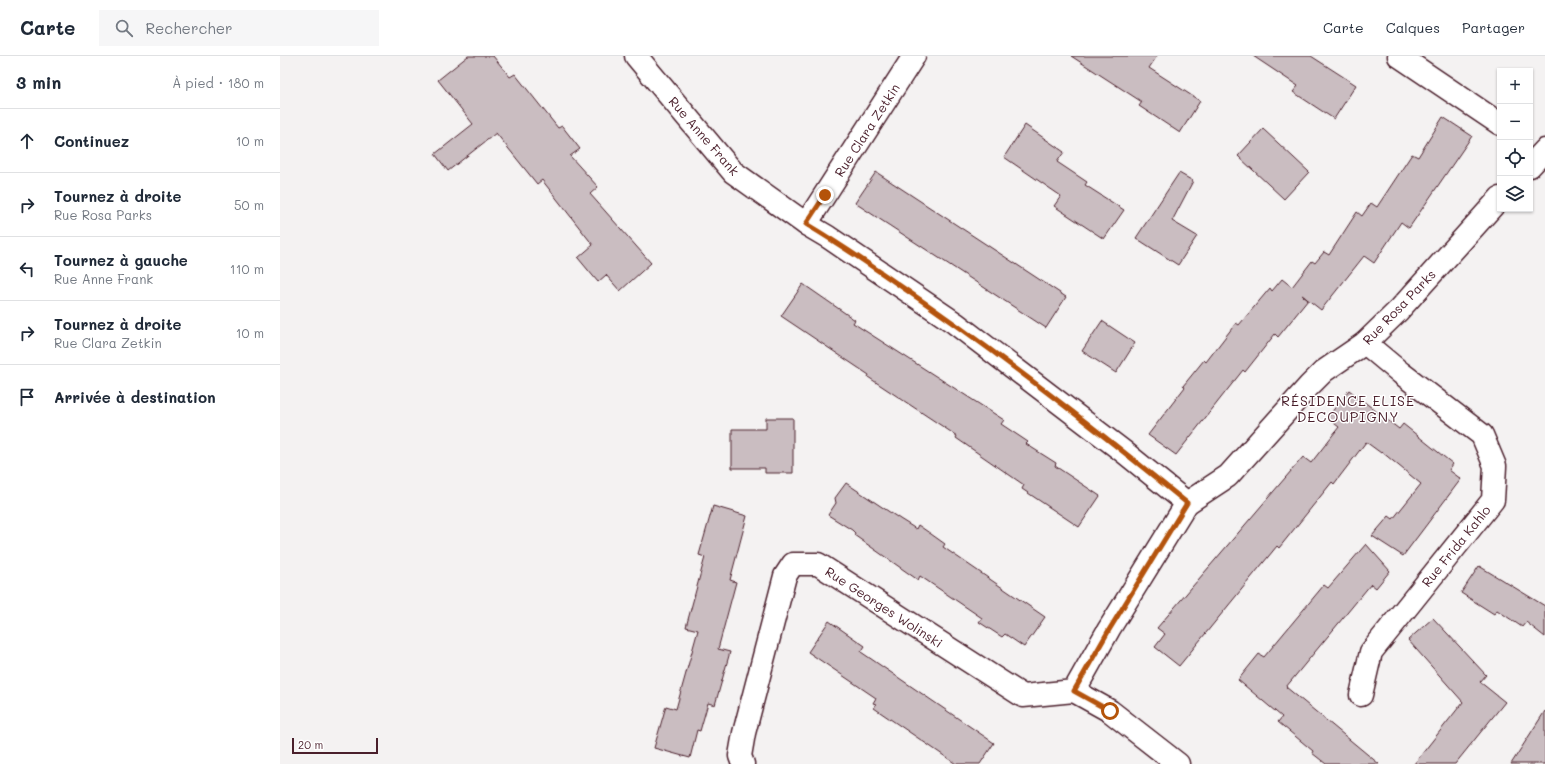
<!DOCTYPE html>
<html lang="fr">
<head>
<meta charset="utf-8">
<style>
	body { margin:0; font-family:Mali,sans-serif; background:#f6f6f7; color:#1f2937 }
	.controls { position:absolute; right:12px; top:12px; display:grid; overflow:hidden; border-radius:0px; box-shadow:0 1px 3px #0004 }
	.controls button { width:36px; height:36px; display:grid; place-items:center; padding:0; border:0; border-bottom:1px solid #e0e1e3; background:#fff; color:#1f2937; font:20px sans-serif }
	.scale { position:absolute; left:12px; bottom:10px; width:86px; box-sizing:border-box; padding-left:4px; border:2px solid #4a1f2b; border-top:0; font-size:11px; line-height:14px; white-space:nowrap; color:#4a1f2b; -webkit-text-stroke:3px #fff; paint-order:stroke }
	.stop { position:absolute; width:12px; height:12px; margin:-9px; border:3px solid #b45309; border-radius:50%; background:#fff }
	.stop.end { background:#b45309; border-color:#fff; box-shadow:0 1px 4px #0008 }
	.list { margin:0; padding:0; list-style:none }
	h2 { display:flex; justify-content:space-between; align-items:center; height:52px; margin:0; padding:0 16px; font-size:17px }
	h2 small { font-size:13px; font-weight:400; color:#747a83 }
	.list li { display:grid; grid-template-columns:26px 1fr auto; gap:12px; align-items:center; box-sizing:border-box; height:64px; padding:0 16px; border-top:1px solid #e0e1e3 }
	.list b { display:block; font-size:15px; white-space:nowrap }
	.list p { margin:0; font-size:13px; white-space:nowrap; color:#747a83 }
	.list em { font-size:13px; font-style:normal; color:#747a83 }
	.icon { flex:none; width:22px; height:22px; fill:none; stroke:currentColor; stroke-width:2; stroke-linecap:round; stroke-linejoin:round }
	.map { position:relative; flex:none; width:1265px; height:708px; overflow:hidden }
	header { display:flex; align-items:center; gap:24px; box-sizing:border-box; height:56px; padding:0 20px; background:#fff; border-bottom:1px solid #e0e1e3 }
	header strong { font-size:19px }
	nav { display:flex; gap:22px; margin-inline-start:auto; font-size:14px }
	.search { width:280px; height:36px; background:#f6f6f7; display:flex; align-items:center; gap:10px; box-sizing:border-box; padding:0 14px; border-radius:0px; color:#747a83; font-size:15px }
	main { display:flex }
	aside { flex:1; background:#fff }
	.map>svg:first-child { display:block }
	.building { fill:#cabdc1; stroke:#4a1f2b }
	.lines { fill:none; stroke-linecap:round; stroke-linejoin:round }
	.minor-casing { stroke:#4a1f2b; stroke-width:25 }
	.minor { stroke:#fff; stroke-width:22 }
	.route { stroke:#b45309; stroke-width:5 }
	.labels { text-anchor:middle; stroke-width:3; stroke-linejoin:round; paint-order:stroke }
	.street-label { font-size:13px; fill:#4a1f2b; stroke:#fff }
	.neighbourhood-label { font-size:14px; letter-spacing:1px; fill:#4a1f2b; stroke:#fff }
</style>
</head>
<body>
<header>
<strong>Carte</strong>
<div class="search"><svg class="icon" aria-label="search" viewBox="0 0 24 24"><circle cx="10" cy="10" r="6"/><path d="M15 15l6 6"/></svg>Rechercher</div>
<nav><a>Carte</a><a>Calques</a><a>Partager</a></nav>
</header>
<main>
<aside>
<h2>3 min<small>À pied · 180 m</small></h2>
<ul class="list">
<li><svg class="icon" aria-label="ahead" viewBox="0 0 24 24"><path d="M12 20V5M6 11l6-6 6 6"/></svg><div><b>Continuez</b></div><em>10 m</em></li>
<li><svg class="icon" aria-label="right" viewBox="0 0 24 24"><path d="M7 20v-9h11M14 6l5 5-5 5"/></svg><div><b>Tournez à droite</b><p>Rue Rosa Parks</p></div><em>50 m</em></li>
<li><svg class="icon" aria-label="left" viewBox="0 0 24 24"><path d="M17 20v-9H6M10 6l-5 5 5 5"/></svg><div><b>Tournez à gauche</b><p>Rue Anne Frank</p></div><em>110 m</em></li>
<li><svg class="icon" aria-label="right" viewBox="0 0 24 24"><path d="M7 20v-9h11M14 6l5 5-5 5"/></svg><div><b>Tournez à droite</b><p>Rue Clara Zetkin</p></div><em>10 m</em></li>
<li><svg class="icon" aria-label="arrive" viewBox="0 0 24 24"><path d="M6 21V4h12l-3 4 3 4H6"/></svg><div><b>Arrivée à destination</b></div></li>
</ul>
</aside>
<div class="map">
<svg width="1265" height="708" viewBox="0 0 1265 708">
	<rect width="100%" height="100%" fill="#f4f2f2"/>
	<filter id="ink" filterUnits="userSpaceOnUse"><feTurbulence type="fractalNoise" baseFrequency=".025" numOctaves="2"/><feDisplacementMap in="SourceGraphic" scale="8" xChannelSelector="R" yChannelSelector="G"/><feConvolveMatrix kernelMatrix="1 2 1 2 8 2 1 2 1" color-interpolation-filters="sRGB"/></filter>
	<g filter="url(#ink)">
		<g class="building">
			<path d="M 188,0 L 213,0 L 230,21 L 235,18 L 278,72 L 282,70 L 300,93 L 290,100 L 318,131 L 310,138 L 371,207 L 340,235 L 326,219 L 318,226 L 298,202 L 313,189 L 262,124 L 257,128 L 216,77 L 168,115 L 155,98 L 193,68 L 158,24 Z"/>
			<path d="M 791,0 L 877,0 L 869,12 L 920,45 L 900,77 L 859,50 L 862,46 Z"/>
			<path d="M 973,0 L 1031,0 L 1076,29 L 1054,63 L 1013,36 L 1018,30 Z"/>
			<path d="M 1163,61 L 1192,80 L 1129,172 L 1121,166 L 1094,207 L 1084,200 L 1041,254 L 1022,239 L 1028,244 L 998,281 L 995,278 L 965,316 L 963,314 L 896,399 L 868,379 L 905,331 L 903,330 L 924,304 L 926,306 L 956,267 L 959,269 L 990,232 L 992,235 L 1002,223 L 1012,231 L 1032,205 L 1035,207 L 1044,196 L 1049,199 L 1077,156 L 1082,160 L 1091,147 L 1097,151 L 1132,98 L 1138,101 Z"/>
			<path d="M 745,69 L 784,96 L 777,106 L 807,126 L 805,129 L 844,154 L 824,183 L 774,150 L 781,140 L 724,101 Z"/>
			<path d="M 983,73 L 1029,116 L 1004,143 L 958,100 Z"/>
			<path d="M 596,116 L 786,241 L 766,272 L 575,147 Z"/>
			<path d="M 899,117 L 913,125 L 892,165 L 917,180 L 898,209 L 856,182 Z"/>
			<path d="M 523,228 L 575,264 L 573,267 L 724,364 L 721,368 L 748,386 L 746,388 L 776,407 L 775,410 L 820,440 L 799,471 L 742,433 L 744,429 L 676,382 L 677,380 L 588,321 L 589,319 L 501,260 Z"/>
			<path d="M 822,265 L 855,287 L 836,317 L 802,295 Z"/>
			<path d="M 1069,334 L 1119,373 L 1123,368 L 1173,408 L 1169,414 L 1181,423 L 1123,500 L 1092,480 L 1109,460 L 1113,463 L 1141,428 L 1102,396 L 1101,397 L 1086,386 L 1054,428 L 1052,426 L 999,492 L 997,490 L 899,610 L 875,591 L 885,578 L 877,572 L 1023,401 L 1031,407 L 1059,371 L 1047,362 Z"/>
			<path d="M 486,362 L 513,362 L 513,417 L 485,417 L 485,412 L 452,412 L 452,373 L 486,373 Z"/>
			<path d="M 566,427 L 620,463 L 636,473 L 638,469 L 651,478 L 665,488 L 663,491 L 765,561 L 744,591 L 725,578 L 722,581 L 699,566 L 702,562 L 640,520 L 638,524 L 574,479 L 575,477 L 572,474 L 548,459 L 556,447 L 555,442 Z"/>
			<path d="M 433,450 L 467,460 L 450,524 L 456,526 L 438,593 L 450,596 L 435,649 L 428,647 L 420,675 L 417,674 L 410,702 L 374,692 L 386,650 L 396,653 L 418,574 L 406,571 L 425,501 L 419,499 Z"/>
			<path d="M 1086,488 L 1110,515 L 1096,532 L 1091,528 L 1006,631 L 1099,708 L 1046,708 L 1032,697 L 1033,695 L 998,666 L 1002,661 L 958,624 L 979,598 L 984,601 L 1044,529 L 1048,532 Z"/>
			<path d="M 1199,510 L 1265,550 L 1265,581 L 1246,566 L 1242,571 L 1217,554 L 1214,558 L 1181,537 Z"/>
			<path d="M 1153,562 L 1206,619 L 1200,626 L 1225,646 L 1175,708 L 1134,708 L 1183,646 L 1128,584 Z"/>
			<path d="M 549,565 L 585,590 L 581,596 L 714,687 L 700,708 L 676,708 L 594,652 L 596,648 L 593,647 L 596,642 L 528,596 Z"/>
			<path d="M 1265,655 L 1265,708 L 1231,708 Z"/>
		</g>
		<g class="lines">
			<g class="minor-casing">
				<g id="minor">
					<path d="M 356,0 L 453,116 L 526,168 L 548,181 L 675,267 L 844,396 L 907,447"/>
					<path d="M 1119,0 L 1220,68"/>
					<path d="M 1250,110 L 1265,94"/>
					<path d="M 526,168 L 634,0"/>
					<path d="M 794,635 L 829,573 L 907,447 L 948,420 L 1029,330 L 1044,315 L 1085,287 L 1119,254 L 1220,142"/>
					<path d="M 794,635 L 830,655 L 898,708"/>
					<path d="M 1081,639 L 1091,596 L 1213,444 L 1215,410 L 1202,379 L 1121,317 L 1085,287"/>
					<path d="M 463,708 L 460,700 L 464,677 L 505,520 L 513,508 L 538,508 L 743,640 L 794,635"/>
				</g>
			</g>
			<use href="#minor" class="minor"/>
		</g>
	</g>
	<g class="lines" filter="url(#ink)">
		<path class="route" d="M 545,139 L 526,168 C 558,187 589,208 619,229 C 719,297 814,371 907,447 L 829,574 L 794,635 L 830,655"/>
	</g>
	<g class="labels">
		<g class="street-label">
			<text transform="translate(587 74) rotate(-57)" y="5">Rue Clara Zetkin</text>
			<text transform="translate(424 80) rotate(49)" y="5">Rue Anne Frank</text>
			<text transform="translate(1119 251) rotate(-46)" y="5">Rue Rosa Parks</text>
			<text transform="translate(1176 490) rotate(-51)" y="5">Rue Frida Kahlo</text>
			<text transform="translate(604 551) rotate(33)" y="5">Rue Georges Wolinski</text>
		</g>
		<g class="neighbourhood-label">
			<text x="1068" y="350">RÉSIDENCE ELISE<tspan x="1068" dy="16">DECOUPIGNY</tspan></text>
		</g>
	</g>
</svg>
<div class="controls">
<button>+</button>
<button>−</button>
<button><svg class="icon" aria-label="locate" viewBox="0 0 24 24"><circle cx="12" cy="12" r="6"/><path d="M12 2v4M12 18v4M2 12h4M18 12h4"/></svg></button>
<button><svg class="icon" aria-label="layers" viewBox="0 0 24 24"><path d="M12 4l9 5-9 5-9-5zM3 14l9 5 9-5"/></svg></button>
</div>
<div class="scale">20 m</div>
<div class="stop" style="left:830px;top:655px"></div>
<div class="stop end" style="left:545px;top:139px"></div>
</div>
</main>
</body>
</html>
